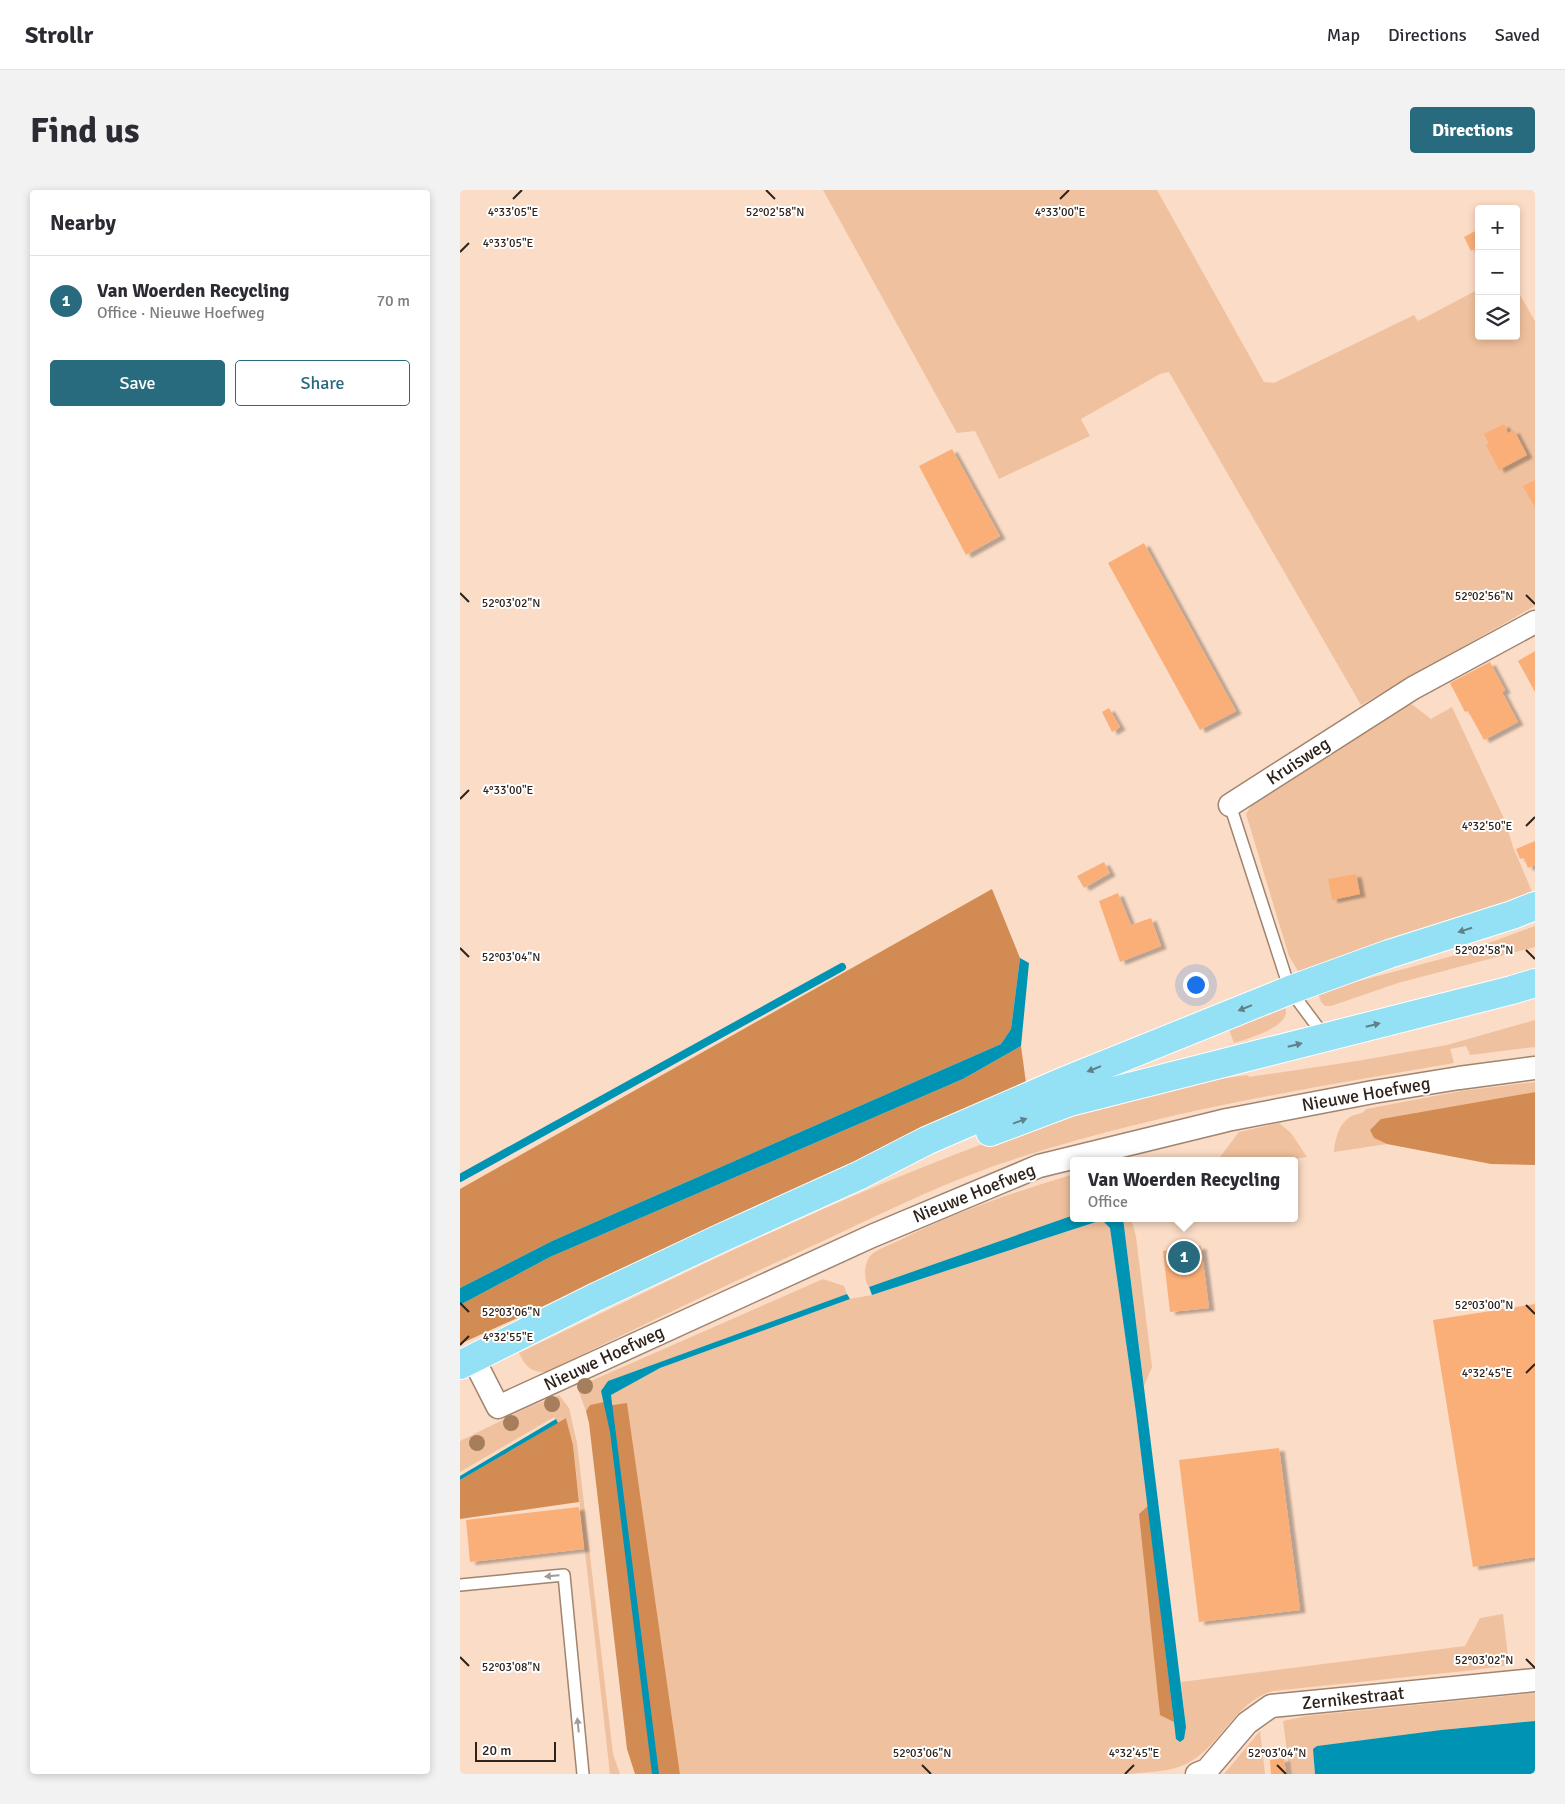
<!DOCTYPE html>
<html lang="en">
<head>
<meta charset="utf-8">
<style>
	body { margin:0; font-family:Signika,sans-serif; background:#f2f2f3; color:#2b2b33 }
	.controls { position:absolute; right:15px; top:15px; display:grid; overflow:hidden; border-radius:5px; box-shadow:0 2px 8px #0003 }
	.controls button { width:45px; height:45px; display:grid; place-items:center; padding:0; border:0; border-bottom:1px solid #e1e1e2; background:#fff; color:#2b2b33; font:25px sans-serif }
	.scale { position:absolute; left:15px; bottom:12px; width:81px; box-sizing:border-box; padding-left:5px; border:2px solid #2e221a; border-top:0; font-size:14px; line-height:18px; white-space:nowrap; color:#2e221a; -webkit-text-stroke:4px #fff; paint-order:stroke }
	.you { position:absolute; left:735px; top:794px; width:18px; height:18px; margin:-12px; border:4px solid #fff; border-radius:50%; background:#1a73e8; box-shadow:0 0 0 8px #1a73e833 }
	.badge { display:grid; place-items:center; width:32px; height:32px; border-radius:50%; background:#296b7e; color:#fff; font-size:16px; font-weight:700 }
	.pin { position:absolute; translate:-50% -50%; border:2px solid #fff; box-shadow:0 1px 5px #0006 }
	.popup { position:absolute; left:610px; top:967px; width:228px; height:65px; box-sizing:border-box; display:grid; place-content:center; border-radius:5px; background:#fff; filter:drop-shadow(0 1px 4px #0005); font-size:16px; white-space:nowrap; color:#7c7c81 }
	.popup b { font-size:19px; color:#2b2b33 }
	.popup::after { content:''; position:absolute; left:50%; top:100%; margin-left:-10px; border:10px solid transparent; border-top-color:#fff }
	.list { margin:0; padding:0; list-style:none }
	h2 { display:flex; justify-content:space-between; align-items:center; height:65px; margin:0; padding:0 20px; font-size:21px }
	h2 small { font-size:16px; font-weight:400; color:#7c7c81 }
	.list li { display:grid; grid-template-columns:32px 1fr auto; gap:15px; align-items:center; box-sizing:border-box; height:90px; padding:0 20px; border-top:1px solid #e1e1e2 }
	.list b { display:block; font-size:19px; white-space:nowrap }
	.list p { margin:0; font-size:16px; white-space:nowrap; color:#7c7c81 }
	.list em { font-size:16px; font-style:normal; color:#7c7c81 }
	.actions { display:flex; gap:10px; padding:15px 20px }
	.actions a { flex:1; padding:11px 0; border:1px solid #296b7e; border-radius:5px; text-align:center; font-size:18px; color:#296b7e }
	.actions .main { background:#296b7e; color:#fff }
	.icon { flex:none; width:28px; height:28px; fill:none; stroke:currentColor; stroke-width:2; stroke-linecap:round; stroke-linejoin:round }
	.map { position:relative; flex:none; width:1075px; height:1584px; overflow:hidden; border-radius:5px }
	header { display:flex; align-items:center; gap:30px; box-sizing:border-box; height:70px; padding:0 25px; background:#fff; border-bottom:1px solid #e1e1e2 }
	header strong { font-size:24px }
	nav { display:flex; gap:28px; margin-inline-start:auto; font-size:18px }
	.intro { display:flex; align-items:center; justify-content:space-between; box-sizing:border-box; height:120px; padding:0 30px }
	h1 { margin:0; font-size:35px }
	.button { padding:12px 22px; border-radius:5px; background:#296b7e; color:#fff; font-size:18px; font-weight:700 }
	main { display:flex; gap:30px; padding:0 30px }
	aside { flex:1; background:#fff; border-radius:5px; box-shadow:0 2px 8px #0003 }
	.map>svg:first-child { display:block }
	.green { fill:#f0c19e }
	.forest { fill:#d38b54 }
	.water { fill:#0094b4 }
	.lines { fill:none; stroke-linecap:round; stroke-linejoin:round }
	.stream { stroke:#0094b4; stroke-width:8 }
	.building { fill:#faaf78; filter:url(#shadow) }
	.lane-casing { stroke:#a0846f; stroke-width:14 }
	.street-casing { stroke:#a0846f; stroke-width:25 }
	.primary-casing { stroke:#fff; stroke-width:30 }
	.lane { stroke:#fff; stroke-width:11 }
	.street { stroke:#fff; stroke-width:22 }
	.primary { stroke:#94e0f5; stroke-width:28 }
	.tree { fill:#a67e5b }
	.oneway { fill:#618188 }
	.oneway2 { fill:#a19c98 }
	.ticks { fill:none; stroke:#2e221a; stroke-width:2 }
	.labels { text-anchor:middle; stroke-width:4; stroke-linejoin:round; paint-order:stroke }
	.street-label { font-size:18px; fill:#2e221a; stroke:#fff }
	.ticks-label { font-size:12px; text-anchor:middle; fill:#2e221a; stroke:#fff; stroke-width:4; stroke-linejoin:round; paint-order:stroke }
</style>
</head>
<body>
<header>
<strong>Strollr</strong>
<nav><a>Map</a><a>Directions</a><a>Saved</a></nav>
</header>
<div class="intro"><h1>Find us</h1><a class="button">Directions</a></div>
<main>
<aside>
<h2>Nearby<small></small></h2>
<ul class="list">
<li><span class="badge">1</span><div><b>Van Woerden Recycling</b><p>Office · Nieuwe Hoefweg</p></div><em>70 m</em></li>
</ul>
<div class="actions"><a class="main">Save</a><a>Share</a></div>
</aside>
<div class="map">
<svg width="1075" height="1584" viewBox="0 0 1075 1584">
	<defs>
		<filter id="shadow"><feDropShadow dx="5.5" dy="3" stdDeviation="1" flood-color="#0004"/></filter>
	</defs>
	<rect width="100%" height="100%" fill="#fbdcc6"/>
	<g class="green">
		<path d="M 363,0 L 697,0 L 804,192 L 814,193 L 954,125 L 958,131 L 966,127 L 1019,99 L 1019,146 L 1056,146 L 1056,98 L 1075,131 L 1075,416 L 901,515 L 709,182 L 700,184 L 621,229 L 630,246 L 539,289 L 515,241 L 497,243 Z"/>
		<path d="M 947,512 L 953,515 L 971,529 L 992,517 L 1046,633 L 1053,657 L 1073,704 L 839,783 L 829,766 L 786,624 L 789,619 L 798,607 Z"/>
		<path d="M 1075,736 L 1075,757 L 938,793 L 871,816 L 865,816 L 861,812 L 858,802 L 996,765 Z"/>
		<path d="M 824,814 C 825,817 826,819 826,822 C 825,839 788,848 774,853 L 767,834 Z"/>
		<path d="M 1075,830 L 1075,857 L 1010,865 L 1006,856 L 990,859 L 994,873 C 838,900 681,925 531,977 C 473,998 418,1025 363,1051 C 270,1093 178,1137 87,1182 C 70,1182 66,1177 59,1163 C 265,1064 469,959 691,900 C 722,892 756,890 788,885 L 789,887 L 897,871 L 987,855 Z"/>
		<path d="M 1075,892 L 1075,902 L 921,929 L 914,948 L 927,954 L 874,962 C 875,950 879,932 892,926 C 898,923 902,925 906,919 L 1001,901 Z"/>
		<path d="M 819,933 L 831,943 L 847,967 L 820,971 L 760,971 L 760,967 L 779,942 Z"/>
		<path d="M 614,984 L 614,1025 L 409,1097 C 403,1090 404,1072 411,1065 C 416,1060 431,1054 438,1051 C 494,1023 554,1002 614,984 Z"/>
		<path d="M 663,1028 L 671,1028 L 676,1047 L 692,1177 L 684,1196 Z"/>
		<path d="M 642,1030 L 650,1038 L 676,1223 L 715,1542 L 726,1537 L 721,1492 L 1005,1456 L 1020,1428 L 1043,1424 L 1049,1475 L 1014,1480 L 813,1501 C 774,1512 761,1557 726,1574 C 709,1582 688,1582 669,1584 L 220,1584 L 167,1214 L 153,1215 L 150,1205 L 200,1178 L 390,1109 L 412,1105 Z"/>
		<path d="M 363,1089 L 384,1096 L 387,1104 L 148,1191 L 141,1201 L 144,1212 L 131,1215 L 126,1221 L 117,1197 Z"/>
		<path d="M 99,1205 L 109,1218 L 117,1253 L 153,1564 L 160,1584 L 150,1584 L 113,1255 L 106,1228 L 98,1233 L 94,1227 L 0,1282 L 0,1251 L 69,1217 Z"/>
		<path d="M 1075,1503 L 1075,1531 L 981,1540 L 857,1556 L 854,1575 L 855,1584 L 830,1584 L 823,1531 L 846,1526 Z"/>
		<path d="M 800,1541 L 805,1584 L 764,1584 Z"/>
	</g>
	<g class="forest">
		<path d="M 532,699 L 560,768 L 551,839 L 541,854 L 92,1051 L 0,1098 L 0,999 Z"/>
		<path d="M 561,856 L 566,893 L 538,909 L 0,1154 L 0,1115 L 90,1067 L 503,889 Z"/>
		<path d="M 1075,902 L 1075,975 L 1031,974 L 927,954 L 914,948 L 910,940 L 921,929 Z"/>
		<path d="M 144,1212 L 153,1215 L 167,1213 L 220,1584 L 175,1584 L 167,1559 L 129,1233 L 126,1221 L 130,1215 Z"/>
		<path d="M 106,1228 L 113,1255 L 119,1312 L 0,1329 L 0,1290 Z"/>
		<path d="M 688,1316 L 714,1532 L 700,1525 L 679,1324 Z"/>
	</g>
	<g class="water">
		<path d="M 560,768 L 569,773 L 561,856 L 503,889 L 90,1067 L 0,1115 L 0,1098 L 92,1051 L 541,854 L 551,839 Z"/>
		<path d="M 614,1025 L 614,1028 L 663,1028 L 726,1537 L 724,1549 L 720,1552 L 716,1549 L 676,1223 L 650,1038 L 642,1030 L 412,1105 L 409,1097 Z"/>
		<path d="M 387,1104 L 390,1109 L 200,1178 L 151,1205 L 199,1584 L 192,1584 L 150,1242 L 141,1201 L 148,1191 Z"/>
		<path d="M 96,1229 L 98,1233 L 0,1290 L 0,1286 Z"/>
		<path d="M 1075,1531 L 1075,1584 L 855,1584 L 853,1559 L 857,1556 L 981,1540 Z"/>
	</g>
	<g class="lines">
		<path class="stream" d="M 0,988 L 382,777"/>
	</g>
	<g class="building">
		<path d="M 1019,39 L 1019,56 L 1011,61 L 1004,47 Z"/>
		<path d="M 1044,234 L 1048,243 L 1054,240 L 1067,265 L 1039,280 L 1026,255 L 1029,254 L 1024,244 Z"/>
		<path d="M 492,259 L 540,346 L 506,365 L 459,276 Z"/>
		<path d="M 1075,290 L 1075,318 L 1063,296 Z"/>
		<path d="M 684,353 L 776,521 L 740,540 L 648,373 Z"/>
		<path d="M 1075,461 L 1075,502 L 1058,471 Z"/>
		<path d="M 1030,472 L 1045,500 L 1042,502 L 1058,532 L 1024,550 L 1008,521 L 1005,522 L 990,493 Z"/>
		<path d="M 649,518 L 660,537 L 652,542 L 642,522 Z"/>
		<path d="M 1075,651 L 1075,675 L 1068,678 L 1064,668 L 1060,669 L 1056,659 Z"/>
		<path d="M 644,672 L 650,683 L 624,698 L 617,686 Z"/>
		<path d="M 896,684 L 900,704 L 872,710 L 868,689 Z"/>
		<path d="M 658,703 L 671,735 L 691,728 L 701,756 L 660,772 L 639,711 Z"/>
		<path d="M 741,1056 L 749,1118 L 710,1122 L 703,1061 Z"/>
		<path d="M 1075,1114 L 1075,1367 L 1013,1377 L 973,1130 Z"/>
		<path d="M 819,1258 L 840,1420 L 739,1432 L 719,1270 Z"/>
		<path d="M 119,1317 L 124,1359 L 10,1372 L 6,1330 Z"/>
		<path d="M 824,1568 L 826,1584 L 811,1584 L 810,1570 Z"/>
	</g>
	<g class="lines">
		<g class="lane-casing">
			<g id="lane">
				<path d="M 770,615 L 830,800 L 865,847"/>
				<path d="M 0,1395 L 104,1385 L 123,1584"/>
			</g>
		</g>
		<g class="street-casing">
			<g id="street">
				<path d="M 770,615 L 953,498 L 1075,432"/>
				<path d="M 13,1168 L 38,1217 L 412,1046 L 579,976 L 767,930 L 913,902 L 999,888 L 1075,878"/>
				<path d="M 737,1584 L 747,1580 L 787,1533 L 811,1516 L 1075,1490"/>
			</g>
		</g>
		<g class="primary-casing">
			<g id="primary">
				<path d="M 530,942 L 610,912 L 1052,800 L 1075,793"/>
				<path d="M 0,1175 L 138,1106 L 261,1048 L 398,986 L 466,951 L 602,892 L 830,800 L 929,764 L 1052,725 L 1075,716"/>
			</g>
		</g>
		<use href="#lane" class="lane"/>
		<use href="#street" class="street"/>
		<use href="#primary" class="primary"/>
	</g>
	<g class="tree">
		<circle cx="125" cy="1196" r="8"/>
		<circle cx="92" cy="1214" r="8"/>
		<circle cx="51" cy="1233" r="8"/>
		<circle cx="17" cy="1253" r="8"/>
	</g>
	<defs><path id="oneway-solid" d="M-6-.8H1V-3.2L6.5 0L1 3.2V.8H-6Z" transform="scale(1.25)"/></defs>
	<g class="oneway">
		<use href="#oneway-solid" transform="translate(1005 740) rotate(162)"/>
		<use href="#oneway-solid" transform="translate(785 818) rotate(158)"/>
		<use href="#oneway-solid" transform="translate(913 835) rotate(-14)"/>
		<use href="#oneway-solid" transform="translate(835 855) rotate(-14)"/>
		<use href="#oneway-solid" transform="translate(634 879) rotate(158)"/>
		<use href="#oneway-solid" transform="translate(560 931) rotate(-20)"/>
	</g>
	<g class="oneway2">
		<use href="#oneway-solid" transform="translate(92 1386) rotate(175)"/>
		<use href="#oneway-solid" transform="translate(118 1535) rotate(-96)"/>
	</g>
	<path class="ticks" d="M 306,0 L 315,9M 53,9 L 62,0M 600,9 L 609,0M 0,62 L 9,53M 0,403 L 9,412M 1066,405 L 1075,414M 0,609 L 9,600M 1066,636 L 1075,627M 0,758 L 9,767M 1066,760 L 1075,769M 0,1113 L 9,1122M 1066,1115 L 1075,1124M 0,1155 L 9,1146M 1066,1183 L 1075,1174M 0,1467 L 9,1476M 1066,1469 L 1075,1478M 462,1575 L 471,1584M 817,1575 L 826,1584M 665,1584 L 674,1575"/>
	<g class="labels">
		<g class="street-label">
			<text transform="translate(838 571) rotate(-33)" y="6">Kruisweg</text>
			<text transform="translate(906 904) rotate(-10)" y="6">Nieuwe Hoefweg</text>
			<text transform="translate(514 1003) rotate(-22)" y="6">Nieuwe Hoefweg</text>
			<text transform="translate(144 1168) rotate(-25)" y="6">Nieuwe Hoefweg</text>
			<text transform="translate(893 1508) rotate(-6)" y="6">Zernikestraat</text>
		</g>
	</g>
	<g class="ticks-label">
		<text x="53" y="26">4°33'05"E</text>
		<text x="315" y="26">52°02'58"N</text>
		<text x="600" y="26">4°33'00"E</text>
		<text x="48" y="57">4°33'05"E</text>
		<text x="1024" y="410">52°02'56"N</text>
		<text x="51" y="417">52°03'02"N</text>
		<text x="48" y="604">4°33'00"E</text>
		<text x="1027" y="640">4°32'50"E</text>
		<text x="1024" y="764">52°02'58"N</text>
		<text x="51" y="771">52°03'04"N</text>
		<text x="1024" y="1119">52°03'00"N</text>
		<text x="51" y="1126">52°03'06"N</text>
		<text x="48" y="1151">4°32'55"E</text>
		<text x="1027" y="1187">4°32'45"E</text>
		<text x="1024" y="1474">52°03'02"N</text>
		<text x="51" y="1481">52°03'08"N</text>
		<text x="462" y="1567">52°03'06"N</text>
		<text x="674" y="1567">4°32'45"E</text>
		<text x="817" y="1567">52°03'04"N</text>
	</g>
</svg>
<div class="controls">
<button>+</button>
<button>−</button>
<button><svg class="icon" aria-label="layers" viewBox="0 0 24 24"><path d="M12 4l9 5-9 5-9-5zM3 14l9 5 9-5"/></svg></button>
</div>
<div class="scale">20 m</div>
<div class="you"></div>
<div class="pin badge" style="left:724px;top:1067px">1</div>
<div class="popup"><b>Van Woerden Recycling</b>Office</div>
</div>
</main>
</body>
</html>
